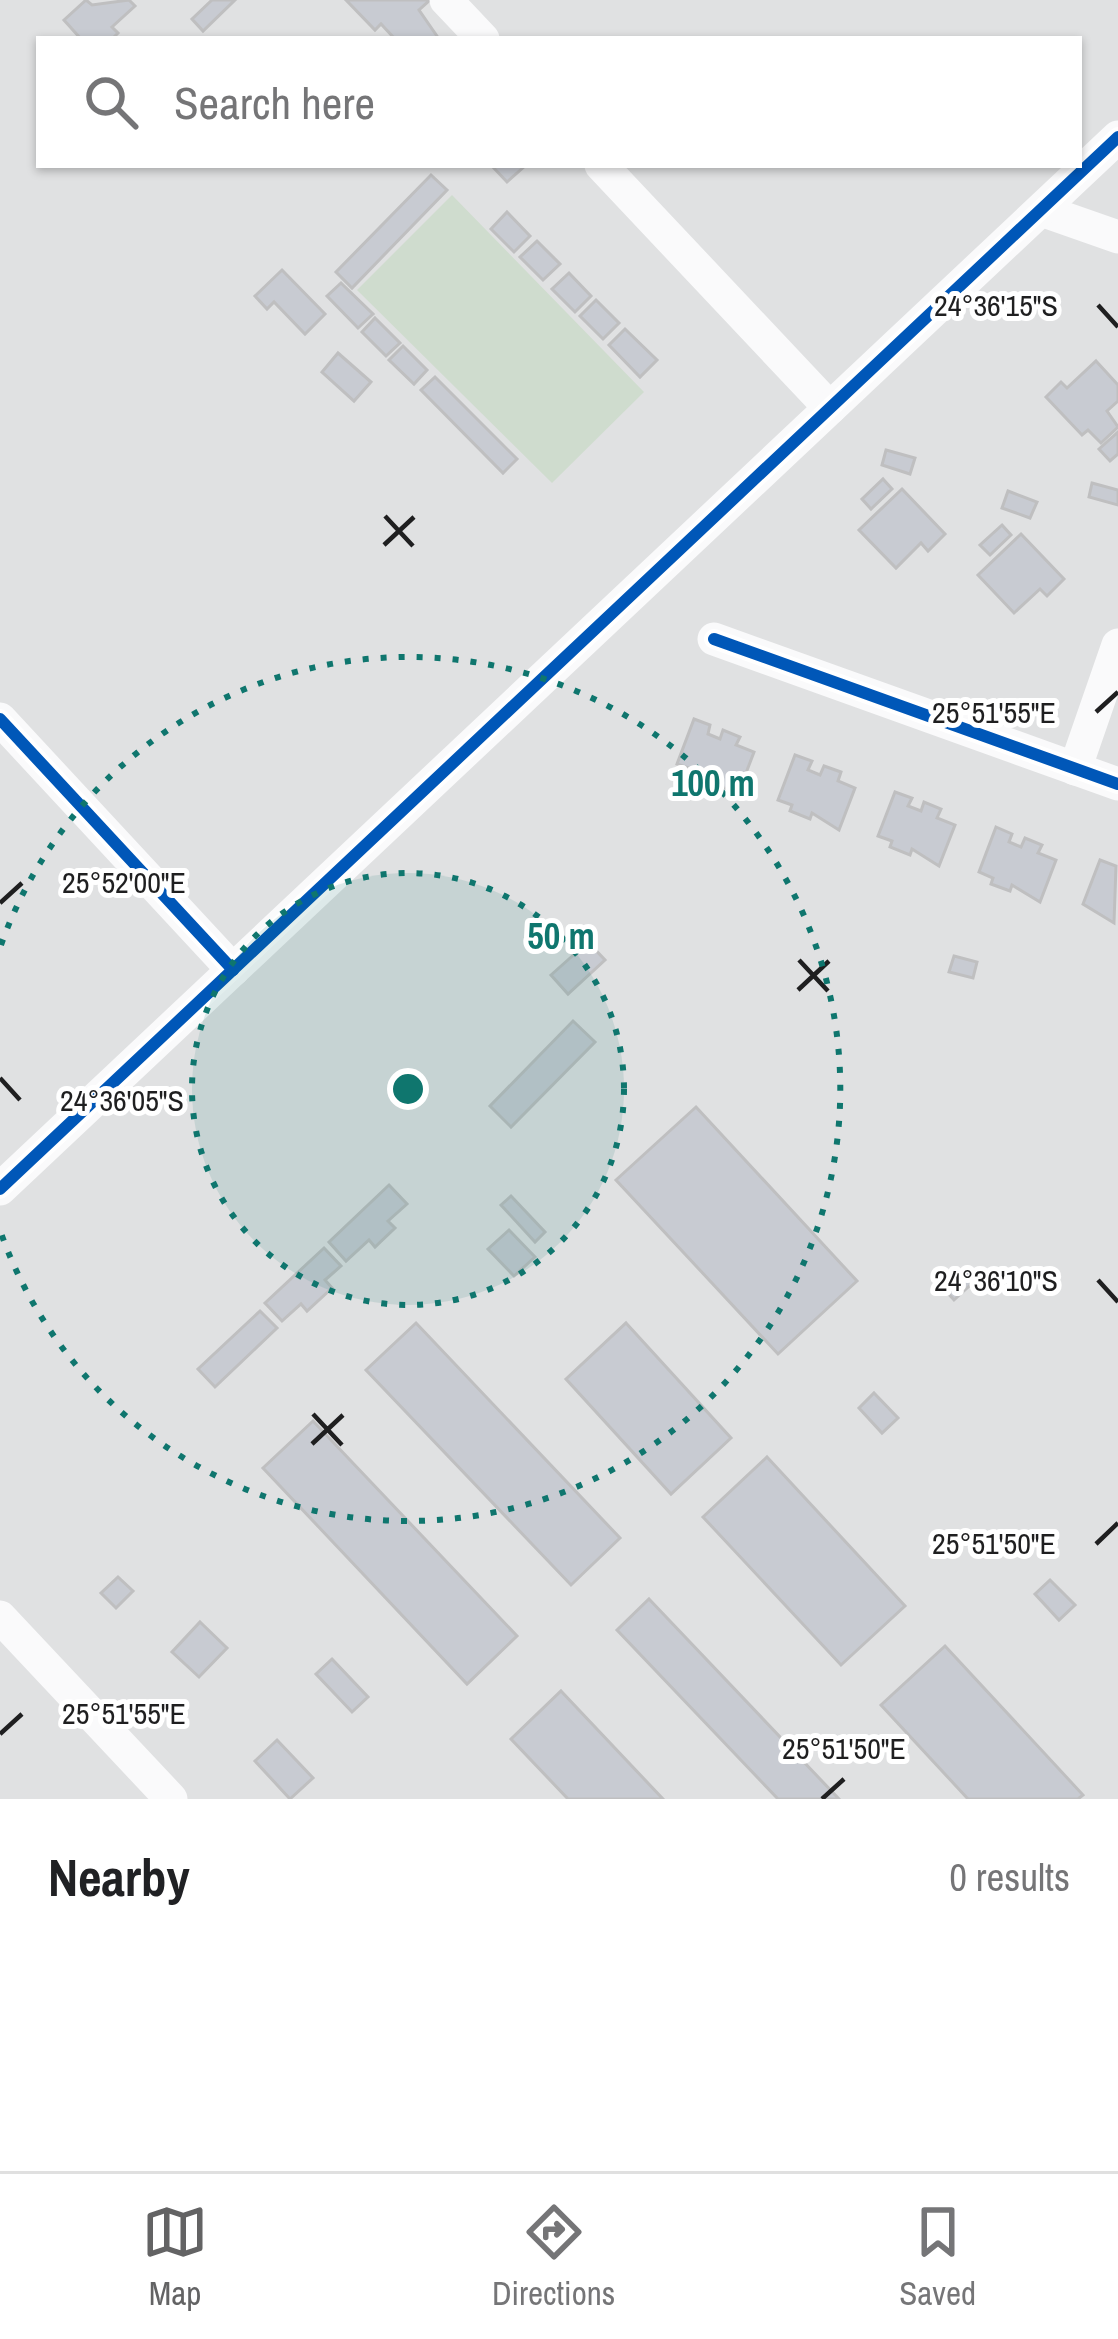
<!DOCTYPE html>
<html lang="en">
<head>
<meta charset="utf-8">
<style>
	body { margin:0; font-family:"Archivo Narrow",sans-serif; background:#f6f6f6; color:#202124 }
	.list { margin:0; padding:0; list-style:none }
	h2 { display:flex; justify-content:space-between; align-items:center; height:156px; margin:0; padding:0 48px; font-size:51px }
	h2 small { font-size:39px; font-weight:400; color:#757577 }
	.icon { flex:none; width:66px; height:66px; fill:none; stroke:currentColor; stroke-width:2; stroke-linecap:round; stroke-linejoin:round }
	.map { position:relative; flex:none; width:1118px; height:1799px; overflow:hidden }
	.search { position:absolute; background:#fff; box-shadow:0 3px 9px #0004; left:36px; right:36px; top:36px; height:132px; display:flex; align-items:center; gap:30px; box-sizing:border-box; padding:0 42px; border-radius:0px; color:#757577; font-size:45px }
	.sheet { height:372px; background:#fff }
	nav { display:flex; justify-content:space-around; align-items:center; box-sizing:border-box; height:168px; border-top:3px solid #e0e0e0; background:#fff; font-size:33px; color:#757577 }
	nav a { display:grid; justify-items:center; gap:6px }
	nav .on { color:#636364 }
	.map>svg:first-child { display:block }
	.green { fill:#cfdcce }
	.building { fill:#c8cbd2; stroke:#bfbfc0; stroke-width:3 }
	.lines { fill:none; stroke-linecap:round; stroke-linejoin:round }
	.street { stroke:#fafafb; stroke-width:33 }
	.cycleway-casing { stroke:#fff; stroke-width:20 }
	.cycleway { stroke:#0057b8; stroke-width:12 }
	.ticks { fill:none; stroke:#1f1f20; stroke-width:4.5 }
	.ring { fill:none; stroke:#0f766e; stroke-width:6; stroke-dasharray:6 12 }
	.ticks-label { font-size:30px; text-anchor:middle; fill:#1f1f20; stroke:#fff; stroke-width:10; stroke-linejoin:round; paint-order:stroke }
	.centre { fill:#0f766e; stroke:#fff; stroke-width:6 }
	.ring-label { font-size:36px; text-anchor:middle; font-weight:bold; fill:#0f766e; stroke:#fff; stroke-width:10; stroke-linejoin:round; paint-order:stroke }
</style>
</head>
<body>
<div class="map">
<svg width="1118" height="1799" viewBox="0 0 1118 1799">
	<rect width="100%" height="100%" fill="#e0e1e2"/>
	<path class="green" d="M 452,195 L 644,392 L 552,483 L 357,290 Z"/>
	<g class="building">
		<path d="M 86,0 L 92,5 L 129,0 L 135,6 L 112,27 L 118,33 L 112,39 L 81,39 L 64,20 Z"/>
		<path d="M 212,0 L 235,0 L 203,31 L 192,19 Z"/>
		<path d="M 346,0 L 430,0 L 419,10 L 439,39 L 395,39 L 381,24 L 375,30 Z"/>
		<path d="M 491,165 L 526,165 L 507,182 Z"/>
		<path d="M 431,175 L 447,190 L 352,288 L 336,272 Z"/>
		<path d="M 507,212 L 530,236 L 514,252 L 491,229 Z"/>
		<path d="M 537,241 L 560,264 L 543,280 L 520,257 Z"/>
		<path d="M 282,270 L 325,314 L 305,334 L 274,302 L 267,309 L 255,296 Z"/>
		<path d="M 569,273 L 591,296 L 575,312 L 552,289 Z"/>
		<path d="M 341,283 L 373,314 L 358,328 L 327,296 Z"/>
		<path d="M 596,300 L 619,323 L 603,339 L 580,316 Z"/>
		<path d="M 375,318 L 400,343 L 386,356 L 362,332 Z"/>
		<path d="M 625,329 L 657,360 L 640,377 L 609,345 Z"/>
		<path d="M 403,346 L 427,370 L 414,384 L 389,360 Z"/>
		<path d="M 338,353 L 371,382 L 354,401 L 322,372 Z"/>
		<path d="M 1096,361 L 1118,385 L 1118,401 L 1107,411 L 1118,427 L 1101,443 L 1088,430 L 1082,435 L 1046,397 L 1061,382 L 1067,388 Z"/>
		<path d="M 435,377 L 517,459 L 503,473 L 421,390 Z"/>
		<path d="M 1118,432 L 1118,454 L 1110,461 L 1099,449 Z"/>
		<path d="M 886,450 L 915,458 L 910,474 L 882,465 Z"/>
		<path d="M 883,479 L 892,489 L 871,509 L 862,499 Z"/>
		<path d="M 1092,483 L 1118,490 L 1118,505 L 1089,497 Z"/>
		<path d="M 902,489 L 945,534 L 928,551 L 921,543 L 896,568 L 859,530 Z"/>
		<path d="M 1008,491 L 1037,502 L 1030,518 L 1002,508 Z"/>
		<path d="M 1002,525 L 1011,535 L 990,555 L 980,545 Z"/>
		<path d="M 1021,534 L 1064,579 L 1047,596 L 1040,589 L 1014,613 L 978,575 Z"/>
		<path d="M 694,719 L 710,725 L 708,734 L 720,739 L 723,730 L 740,737 L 736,745 L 754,752 L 738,794 L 720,786 L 722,781 L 689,775 L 691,769 L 677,764 Z"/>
		<path d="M 795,755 L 812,761 L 808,770 L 820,775 L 824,766 L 841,772 L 838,781 L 855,788 L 839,830 L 812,813 L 810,819 L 790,811 L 792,805 L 778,800 Z"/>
		<path d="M 895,792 L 912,798 L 908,806 L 921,811 L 924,802 L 941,809 L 937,818 L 955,825 L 939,866 L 912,849 L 910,855 L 890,847 L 892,841 L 878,836 Z"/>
		<path d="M 996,827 L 1012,834 L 1009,842 L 1021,847 L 1025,838 L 1042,845 L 1038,853 L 1056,860 L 1040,902 L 1012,885 L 1010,891 L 991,884 L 993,878 L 979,872 Z"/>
		<path d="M 1100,860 L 1116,866 L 1114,923 L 1083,904 Z"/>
		<path d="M 588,942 L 605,960 L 568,994 L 551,975 Z"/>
		<path d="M 954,956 L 977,962 L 973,978 L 949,972 Z"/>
		<path d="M 573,1021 L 595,1042 L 511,1127 L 490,1106 Z"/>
		<path d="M 696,1107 L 857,1281 L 778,1354 L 616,1180 Z"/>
		<path d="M 389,1185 L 407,1204 L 388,1221 L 395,1228 L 375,1247 L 369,1240 L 346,1261 L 329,1242 Z"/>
		<path d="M 511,1196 L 545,1232 L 535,1242 L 501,1205 Z"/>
		<path d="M 509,1230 L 535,1257 L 514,1276 L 488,1249 Z"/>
		<path d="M 324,1248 L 341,1266 L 325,1280 L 332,1288 L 307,1311 L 301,1304 L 282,1321 L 265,1303 Z"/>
		<path d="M 968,1268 L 978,1278 L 954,1300 L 944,1289 Z"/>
		<path d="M 260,1311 L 277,1328 L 215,1387 L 198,1369 Z"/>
		<path d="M 416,1323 L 620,1538 L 571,1585 L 366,1370 Z"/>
		<path d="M 626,1323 L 731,1438 L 671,1494 L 566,1379 Z"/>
		<path d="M 874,1393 L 898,1418 L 882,1433 L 859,1408 Z"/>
		<path d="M 313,1421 L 517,1636 L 467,1684 L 263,1468 Z"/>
		<path d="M 767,1457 L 905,1606 L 841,1665 L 703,1517 Z"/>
		<path d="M 118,1577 L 133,1591 L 116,1608 L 101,1593 Z"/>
		<path d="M 1050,1580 L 1075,1605 L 1059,1620 L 1035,1594 Z"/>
		<path d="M 649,1599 L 839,1799 L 778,1799 L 617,1630 Z"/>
		<path d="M 200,1622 L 227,1648 L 199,1677 L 172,1652 Z"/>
		<path d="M 945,1646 L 1083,1795 L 1078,1799 L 968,1799 L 881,1705 Z"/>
		<path d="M 332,1659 L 368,1697 L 352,1712 L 316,1674 Z"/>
		<path d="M 561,1691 L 663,1799 L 568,1799 L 511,1739 Z"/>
		<path d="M 277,1740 L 313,1778 L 290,1799 L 255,1761 Z"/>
	</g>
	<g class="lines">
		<g class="street">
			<path d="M 446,0 L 483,39"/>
			<path d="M 601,165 L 830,408"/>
			<path d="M 1041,210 L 1118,237"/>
			<path d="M 714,639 L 1118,784"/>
			<path d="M 0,719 L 233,970"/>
			<path d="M 1075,769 L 1118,645"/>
			<path d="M 0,1189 L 1118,137"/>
			<path d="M 0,1617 L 171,1799"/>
		</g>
		<g class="cycleway-casing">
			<g id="cycleway">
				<path d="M 714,639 L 1118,784"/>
				<path d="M 0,719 L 233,970"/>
				<path d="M 0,1189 L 1118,137"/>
			</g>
		</g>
		<use href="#cycleway" class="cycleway"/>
	</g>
	<path class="ticks" d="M 1098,305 L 1118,327M 385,516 L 413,546M 384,545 L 414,517M 1096,712 L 1118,692M 0,903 L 22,883M 799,960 L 828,991M 798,990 L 829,961M 0,1078 L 20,1100M 1098,1280 L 1118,1302M 313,1414 L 342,1445M 312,1444 L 343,1415M 1096,1544 L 1118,1523M 0,1734 L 22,1714M 822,1799 L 844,1779"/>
	<circle cx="408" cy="1089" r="216" fill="#0f766e" fill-opacity=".12"/>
	<g class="ring">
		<circle cx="408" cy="1089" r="216"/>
		<path d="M1 945A432 432 0 1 1 1 1233"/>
	</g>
	<g class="ticks-label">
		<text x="996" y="316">24°36'15"S</text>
		<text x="994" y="723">25°51'55"E</text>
		<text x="124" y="893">25°52'00"E</text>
		<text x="122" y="1111">24°36'05"S</text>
		<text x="996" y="1291">24°36'10"S</text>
		<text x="994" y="1554">25°51'50"E</text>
		<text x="124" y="1724">25°51'55"E</text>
		<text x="844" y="1759">25°51'50"E</text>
	</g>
	<circle cx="408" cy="1089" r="18" class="centre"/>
	<g class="ring-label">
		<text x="713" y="796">100 m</text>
		<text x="561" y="949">50 m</text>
	</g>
</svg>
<div class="search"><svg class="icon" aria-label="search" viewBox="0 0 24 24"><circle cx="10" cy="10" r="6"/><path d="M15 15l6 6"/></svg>Search here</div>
</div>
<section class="sheet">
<h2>Nearby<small>0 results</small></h2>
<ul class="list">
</ul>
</section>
<nav>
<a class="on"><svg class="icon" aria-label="map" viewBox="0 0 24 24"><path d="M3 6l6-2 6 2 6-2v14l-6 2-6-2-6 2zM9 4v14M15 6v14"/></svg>Map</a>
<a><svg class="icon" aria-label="directions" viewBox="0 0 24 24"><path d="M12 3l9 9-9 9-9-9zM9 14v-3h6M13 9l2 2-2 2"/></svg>Directions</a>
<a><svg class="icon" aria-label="saved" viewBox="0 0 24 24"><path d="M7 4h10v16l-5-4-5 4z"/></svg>Saved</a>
</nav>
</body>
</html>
